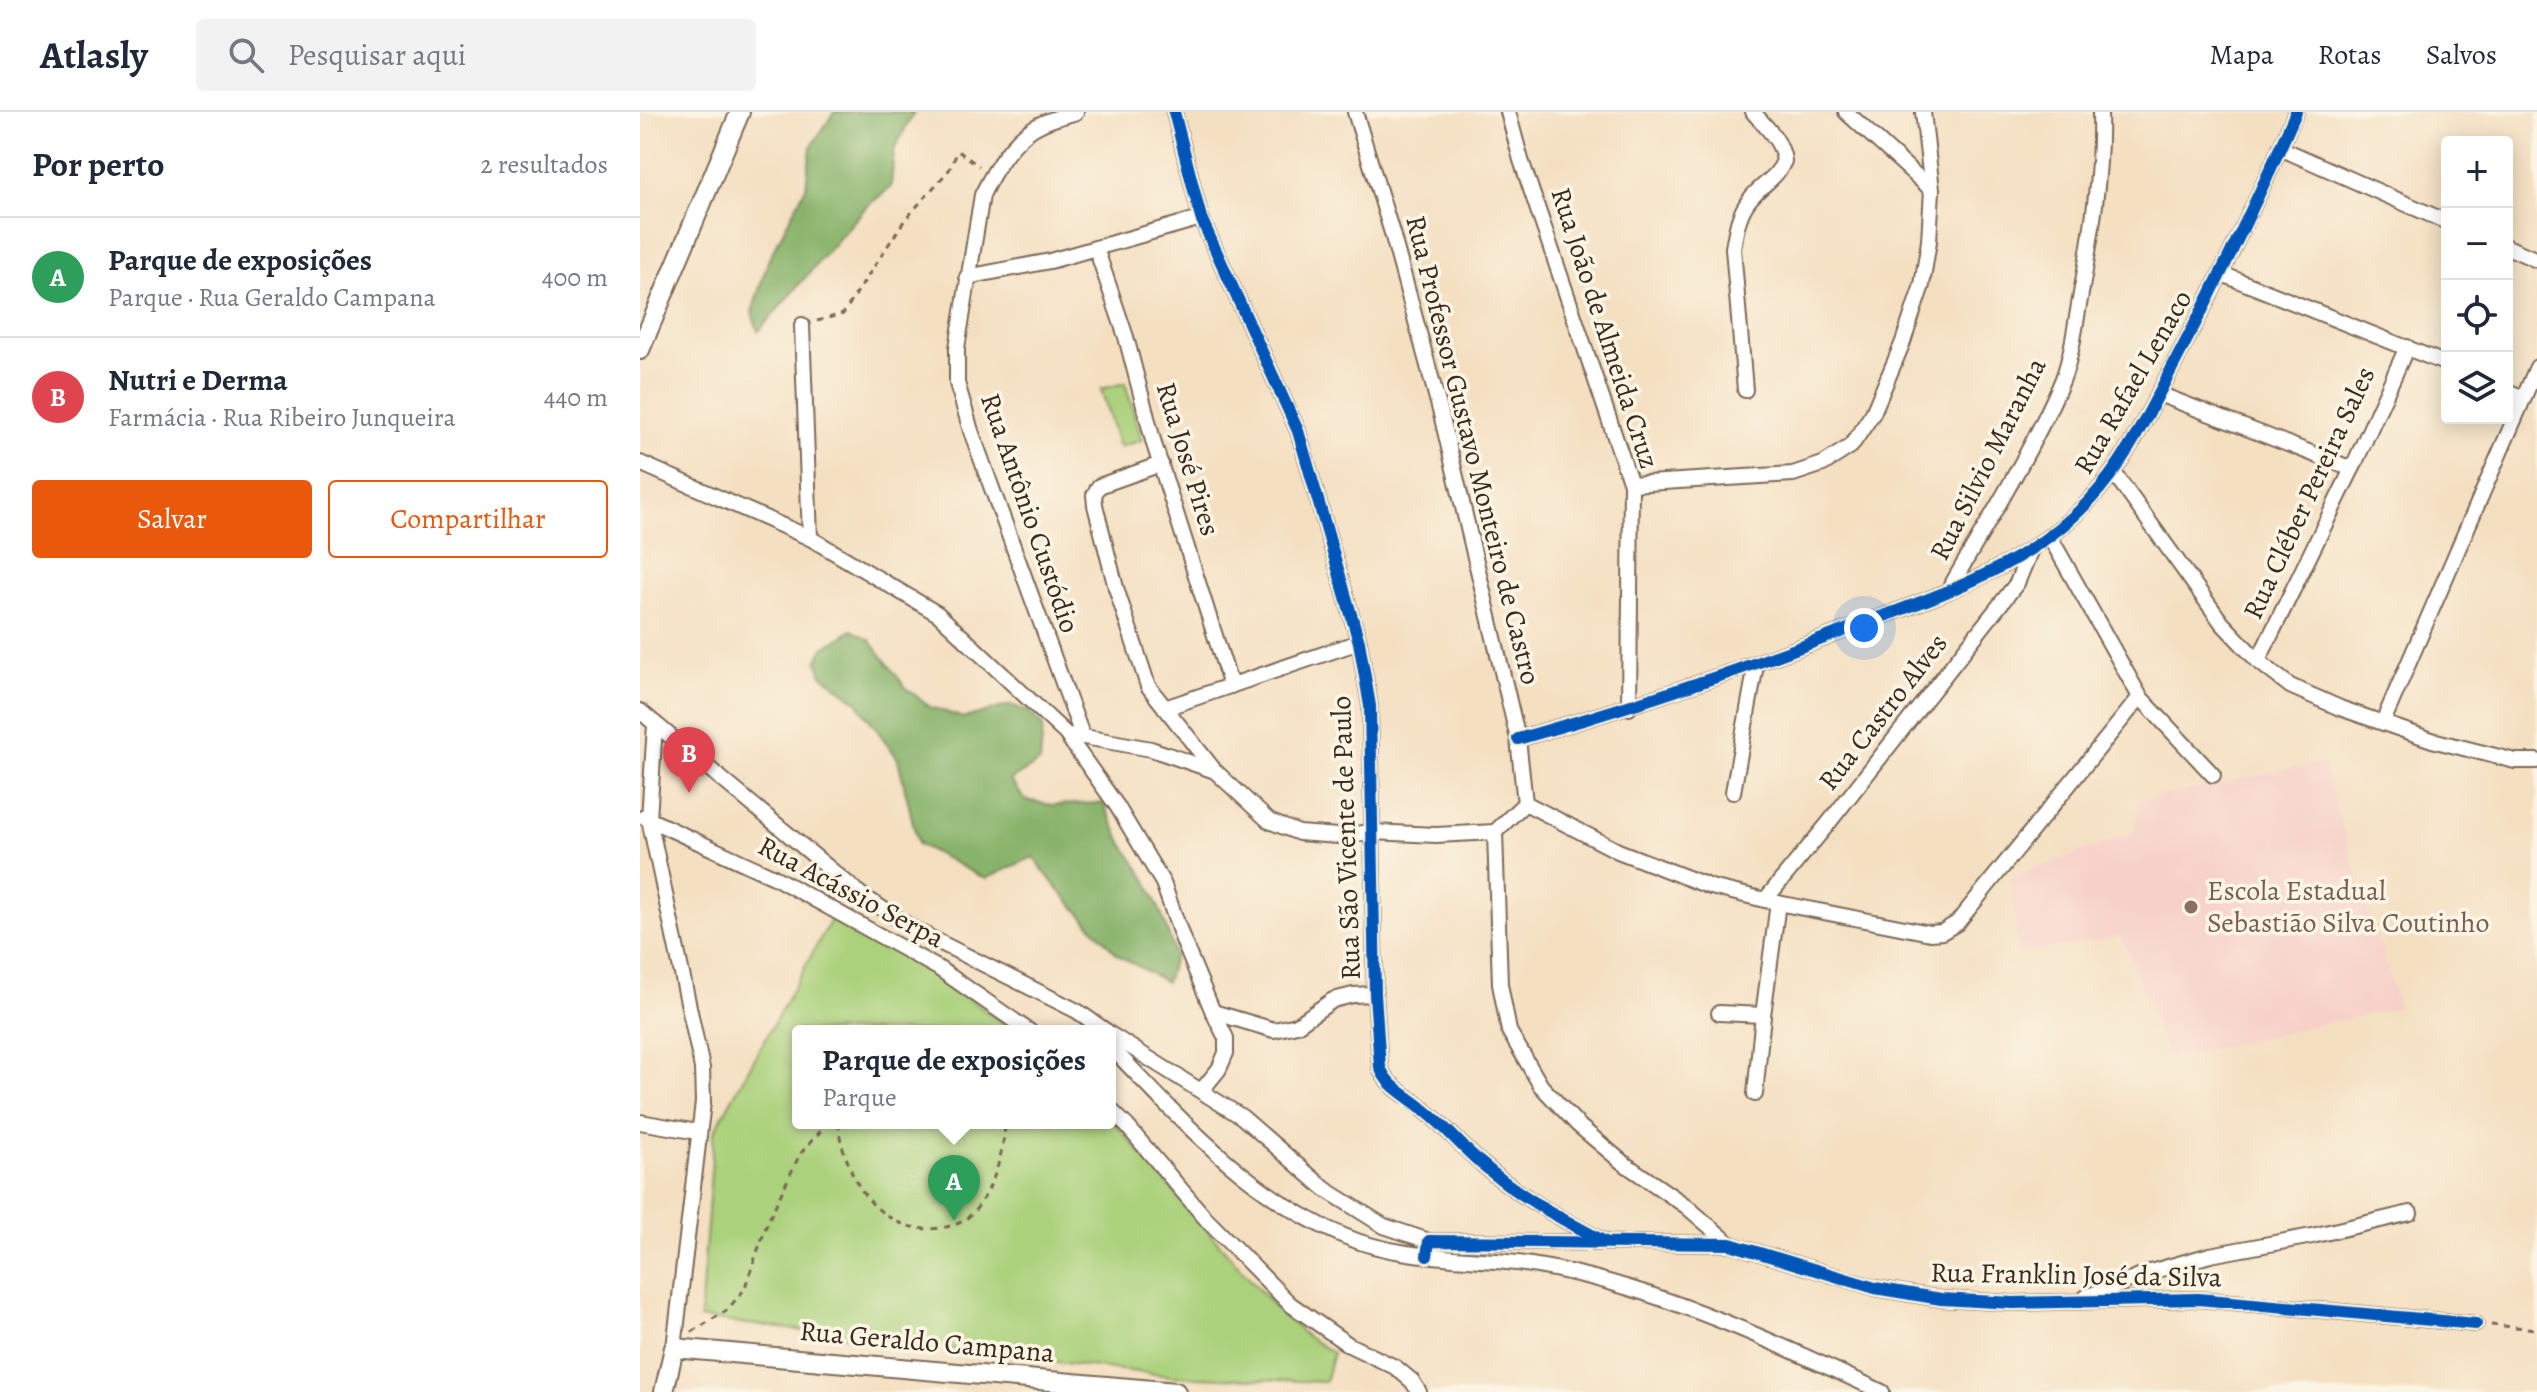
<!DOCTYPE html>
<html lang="pt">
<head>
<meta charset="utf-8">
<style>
  body { margin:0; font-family:Alegreya,serif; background:#f2f2f3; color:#1f2937 }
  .controls { position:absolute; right:24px; top:24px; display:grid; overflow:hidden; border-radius:8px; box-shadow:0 4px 20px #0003 }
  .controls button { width:72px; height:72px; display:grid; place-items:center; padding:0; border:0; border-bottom:2px solid #e0e1e3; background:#fff; color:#1f2937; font:40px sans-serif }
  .you { position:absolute; left:1224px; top:516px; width:28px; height:28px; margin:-20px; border:6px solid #fff; border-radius:50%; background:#1a73e8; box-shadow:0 0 0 12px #1a73e833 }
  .badge { display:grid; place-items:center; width:52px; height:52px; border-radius:50%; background:#ea580c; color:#fff; font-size:26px; font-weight:700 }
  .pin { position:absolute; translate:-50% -66px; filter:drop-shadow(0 2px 4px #0008) }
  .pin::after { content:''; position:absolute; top:42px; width:28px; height:24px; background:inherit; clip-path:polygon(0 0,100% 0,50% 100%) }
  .popup { position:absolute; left:152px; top:913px; width:324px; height:104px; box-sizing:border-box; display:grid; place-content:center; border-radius:8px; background:#fff; filter:drop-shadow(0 2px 6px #0005); font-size:26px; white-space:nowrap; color:#747a83 }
  .popup b { font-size:30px; color:#1f2937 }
  .popup::after { content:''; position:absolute; left:50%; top:100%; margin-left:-16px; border:16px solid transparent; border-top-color:#fff }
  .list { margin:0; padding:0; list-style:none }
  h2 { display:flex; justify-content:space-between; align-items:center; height:104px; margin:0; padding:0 32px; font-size:34px }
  h2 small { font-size:26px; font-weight:400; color:#747a83 }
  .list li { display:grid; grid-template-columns:52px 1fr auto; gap:24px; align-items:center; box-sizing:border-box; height:120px; padding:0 32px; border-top:2px solid #e0e1e3 }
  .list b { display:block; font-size:30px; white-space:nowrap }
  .list p { margin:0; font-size:26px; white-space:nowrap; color:#747a83 }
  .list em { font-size:26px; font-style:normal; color:#747a83 }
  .actions { display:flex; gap:16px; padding:24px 32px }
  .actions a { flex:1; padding:18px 0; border:2px solid #ea580c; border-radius:8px; text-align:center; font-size:28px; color:#ea580c }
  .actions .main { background:#ea580c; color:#fff }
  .icon { flex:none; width:44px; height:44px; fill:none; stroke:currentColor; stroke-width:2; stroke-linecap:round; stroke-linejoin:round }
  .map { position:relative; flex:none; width:1897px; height:1280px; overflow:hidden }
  header { display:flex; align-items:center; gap:48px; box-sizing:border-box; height:112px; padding:0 40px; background:#fff; border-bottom:2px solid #e0e1e3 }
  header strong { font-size:38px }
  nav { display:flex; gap:44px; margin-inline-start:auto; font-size:28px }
  .search { width:560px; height:72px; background:#f2f2f3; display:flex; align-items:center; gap:20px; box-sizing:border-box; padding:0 28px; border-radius:8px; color:#747a83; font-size:30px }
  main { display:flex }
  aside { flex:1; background:#fff }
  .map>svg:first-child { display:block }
</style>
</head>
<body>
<header>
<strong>Atlasly</strong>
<div class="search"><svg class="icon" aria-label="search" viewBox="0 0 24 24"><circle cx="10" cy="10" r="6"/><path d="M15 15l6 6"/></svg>Pesquisar aqui</div>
<nav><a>Mapa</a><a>Rotas</a><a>Salvos</a></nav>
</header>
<main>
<aside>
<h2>Por perto<small>2 resultados</small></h2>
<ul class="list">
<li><span class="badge" style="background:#2e9e5b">A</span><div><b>Parque de exposições</b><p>Parque · Rua Geraldo Campana</p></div><em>400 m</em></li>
<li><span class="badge" style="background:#e0444e">B</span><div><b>Nutri e Derma</b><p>Farmácia · Rua Ribeiro Junqueira</p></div><em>440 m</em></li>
</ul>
<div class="actions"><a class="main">Salvar</a><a>Compartilhar</a></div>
</aside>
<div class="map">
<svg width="1897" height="1280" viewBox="0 0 1897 1280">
  <rect width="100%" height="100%" fill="#fcf5e5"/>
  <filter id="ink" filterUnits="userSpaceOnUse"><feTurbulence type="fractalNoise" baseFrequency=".0125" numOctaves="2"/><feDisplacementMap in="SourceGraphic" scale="16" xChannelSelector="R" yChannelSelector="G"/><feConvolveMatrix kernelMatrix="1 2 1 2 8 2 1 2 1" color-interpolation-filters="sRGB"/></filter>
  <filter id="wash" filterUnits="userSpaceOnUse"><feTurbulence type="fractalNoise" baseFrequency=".006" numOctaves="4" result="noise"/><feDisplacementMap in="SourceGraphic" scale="32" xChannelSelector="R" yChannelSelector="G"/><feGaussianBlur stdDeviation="1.8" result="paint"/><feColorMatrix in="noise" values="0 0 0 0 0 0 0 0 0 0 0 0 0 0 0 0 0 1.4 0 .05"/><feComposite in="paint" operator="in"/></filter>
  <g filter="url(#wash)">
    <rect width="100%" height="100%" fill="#f4dfc1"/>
    <!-- built -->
    <polygon fill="#f7d1c9" points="1682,650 1759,895 1529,946 1481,824 1379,842 1370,766 1494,721 1499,688"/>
    <!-- green -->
    <g fill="#abd17b" stroke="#737e4c" stroke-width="2">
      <polygon points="485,271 502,328 479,335 461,277"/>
      <polygon points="192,806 279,851 374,919 158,919 158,1011 470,1011 470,1006 636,1197 666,1224 693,1241 685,1270 530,1264 60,1206 74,1020"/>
    </g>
    <!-- forest -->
    <g fill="#88b36b" stroke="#626e44" stroke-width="2">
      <polygon points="194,0 274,0 254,38 251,75 226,95 118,220 112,200 129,147 166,75 171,35"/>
      <polygon points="212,518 230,528 266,576 290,595 324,606 371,593 388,599 403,614 400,650 370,668 385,688 412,693 463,691 483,732 507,769 522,803 535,843 526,870 478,843 417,776 393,745 345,767 278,732 258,647 216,589 182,563 177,549 183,537"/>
    </g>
  </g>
  <g filter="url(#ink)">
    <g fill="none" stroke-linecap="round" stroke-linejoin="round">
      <defs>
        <g id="minor">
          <path d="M436 0C424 4 410 7 399 13 373 26 354 58 342 83L317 236V271L331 319 442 623"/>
          <path d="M534 0 561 106 658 319 719 530 730 594 735 882 740 955C747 975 767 983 783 997 804 1013 821 1034 841 1051 878 1084 922 1107 965 1130"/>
          <polyline points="715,0 752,121 801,302 878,627 885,691"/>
          <polyline points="868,0 881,48 991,372 989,596"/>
          <polyline points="1206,0 1292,78"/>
          <polyline points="1640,36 1807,110"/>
          <polyline points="1867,135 1897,148"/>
          <polyline points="456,136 486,225 514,332 591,574"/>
          <polyline points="1582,162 1807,252"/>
          <polyline points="327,165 410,149 561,106"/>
          <polyline points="162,213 170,426"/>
          <path d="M1105 278 1093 136C1096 119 1098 102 1110 87 1121 73 1137 66 1144 49 1142 29 1126 15 1113 0"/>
          <polyline points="1867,279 1884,286"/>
          <polyline points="1519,282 1712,357"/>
          <polyline points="0,351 170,426 298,502 426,622 477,694 523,771 543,828 573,900 586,926 586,941 579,957 562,978"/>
          <polyline points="521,352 459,374 454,383 455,393 476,476 508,574 575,659 629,709 659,721 698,724 732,720 796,723 855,720"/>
          <polyline points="1474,361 1582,511 1618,549 1650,574 1700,596 1792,628 1875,649 1897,649"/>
          <polyline points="991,372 1153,362 1183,352 1211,334 1233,301 1263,230 1282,173 1289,129 1292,78 1283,0"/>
          <polyline points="1410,425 1500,585 1573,663"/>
          <path d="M1308 479C1346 413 1388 346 1419 276 1431 250 1434 221 1439 193 1450 130 1462 65 1460 0"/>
          <polyline points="1618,549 1712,357 1767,235"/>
          <polyline points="525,596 719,530"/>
          <polyline points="0,599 220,782 275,818 437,899 466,919"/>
          <polyline points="1743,610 1897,255"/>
          <polyline points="15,613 9,707 62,956 63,990 34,1236"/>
          <polyline points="433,623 511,637 575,659"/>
          <path d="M878 627C991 595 1102 558 1211 516 1294 485 1387 456 1449 389 1485 351 1508 302 1532 256 1577 172 1618 87 1656 0"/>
          <polyline points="1093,680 1116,553"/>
          <polyline points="885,691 978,739 1071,775 1138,791 1290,821 1302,820 1317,811 1500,585"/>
          <polyline points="885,691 855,720 860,872 869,919 901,974 938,1013 982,1050 1046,1094 1090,1132"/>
          <polyline points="4,705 134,765 298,856 389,919"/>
          <polyline points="1125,788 1187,713 1377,471 1391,437"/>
          <polyline points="573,900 634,918 657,913 693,888 713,883 735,882"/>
          <polyline points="1079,901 1123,903"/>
          <polyline points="470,922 602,1005 685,1077 744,1114 789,1129"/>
          <path d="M470 934C539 1006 610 1085 704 1124 758 1147 819 1145 877 1151 902 1154 930 1160 954 1166 1053 1192 1150 1237 1242 1280"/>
          <polyline points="1115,982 1123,903 1138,791"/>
          <polyline points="470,997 487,1014 567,1108 650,1192 709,1233 755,1255 772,1269 779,1280"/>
          <polyline points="0,1010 58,1020"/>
          <polyline points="787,1144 789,1129 1090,1132 1235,1176 1301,1187 1373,1191 1558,1187 1836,1212"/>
          <polyline points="1446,1185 1507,1161 1570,1143 1672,1124 1770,1101"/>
        </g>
        <g id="tertiary">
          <polyline points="0,238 100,0"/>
          <polyline points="24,1280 34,1236 536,1280"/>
        </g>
      </defs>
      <!-- minor casing -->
      <use href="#minor" stroke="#7c6957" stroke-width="18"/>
      <!-- tertiary casing -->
      <use href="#tertiary" stroke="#7c6957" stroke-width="22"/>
      <!-- path -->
      <g stroke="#7c6957" stroke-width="3" stroke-dasharray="6 6" stroke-linecap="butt">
        <polyline points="177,209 203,202 264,109 309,58 318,39 339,54"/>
        <path d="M199 1011C199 1027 203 1038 209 1053 221 1088 252 1118 291 1117 302 1116 317 1114 326 1107 351 1087 364 1042 365 1011"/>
        <polyline points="1851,1213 1897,1217"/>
        <polyline points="52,1220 87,1198 104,1178 128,1109 160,1042 188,1011"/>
      </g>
      <!-- minor -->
      <use href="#minor" stroke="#fff" stroke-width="14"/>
      <!-- tertiary -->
      <use href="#tertiary" stroke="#fff" stroke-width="18"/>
      <defs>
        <g id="cycleway">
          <path d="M534 0 561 106 658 319 719 530 730 594 735 882 740 955C747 975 767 983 783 997 804 1013 821 1034 841 1051 878 1084 922 1107 965 1130"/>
          <path d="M878 627C991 595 1102 558 1211 516 1294 485 1387 456 1449 389 1485 351 1508 302 1532 256 1577 172 1618 87 1656 0"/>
          <polyline points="787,1144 789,1129 1090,1132 1235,1176 1301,1187 1373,1191 1558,1187 1836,1212"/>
        </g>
      </defs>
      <!-- cycleway casing -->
      <use href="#cycleway" stroke="#fcf5e5" stroke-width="17"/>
      <!-- cycleway -->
      <use href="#cycleway" stroke="#0057b8" stroke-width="12"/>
    </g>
  </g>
  <!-- markers -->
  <circle fill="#8d6e63" stroke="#fcf5e5" stroke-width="3" cx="1551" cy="795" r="8"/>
  <g text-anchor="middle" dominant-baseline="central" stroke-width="7" stroke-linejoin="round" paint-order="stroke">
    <!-- street labels -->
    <g font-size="28" fill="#3b2a1e" stroke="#fcf5e5">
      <text transform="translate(965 216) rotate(72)">Rua João de Almeida Cruz</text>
      <text transform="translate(1493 270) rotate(-60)">Rua Rafael Lenaco</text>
      <text transform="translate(833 338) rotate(76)">Rua Professor Gustavo Monteiro de Castro</text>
      <text transform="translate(548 347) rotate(73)">Rua José Pires</text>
      <text transform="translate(1348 347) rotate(-63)">Rua Silvio Maranha</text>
      <text transform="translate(1669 381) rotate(-65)">Rua Cléber Pereira Sales</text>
      <text transform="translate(390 401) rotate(71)">Rua Antônio Custódio</text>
      <text transform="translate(1243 600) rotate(-52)">Rua Castro Alves</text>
      <text transform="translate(706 726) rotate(-92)">Rua São Vicente de Paulo</text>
      <text transform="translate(211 780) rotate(28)">Rua Acássio Serpa</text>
      <text transform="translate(1436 1163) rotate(1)">Rua Franklin José da Silva</text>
      <text transform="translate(287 1230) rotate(5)">Rua Geraldo Campana</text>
    </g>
    <!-- education labels -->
    <g font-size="28" fill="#785e54" stroke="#fcf5e5" text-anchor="start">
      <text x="1567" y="779">Escola Estadual<tspan x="1567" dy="32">Sebastião Silva Coutinho</tspan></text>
    </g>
  </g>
</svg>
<div class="controls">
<button>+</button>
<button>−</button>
<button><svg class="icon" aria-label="locate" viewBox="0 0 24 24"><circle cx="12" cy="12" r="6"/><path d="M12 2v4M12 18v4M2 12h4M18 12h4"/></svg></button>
<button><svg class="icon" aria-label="layers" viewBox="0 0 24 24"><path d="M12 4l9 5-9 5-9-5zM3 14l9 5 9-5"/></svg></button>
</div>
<div class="you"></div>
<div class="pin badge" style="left:314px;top:1109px;background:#2e9e5b">A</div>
<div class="popup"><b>Parque de exposições</b>Parque</div>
<div class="pin badge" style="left:49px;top:681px;background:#e0444e">B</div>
</div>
</main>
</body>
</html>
